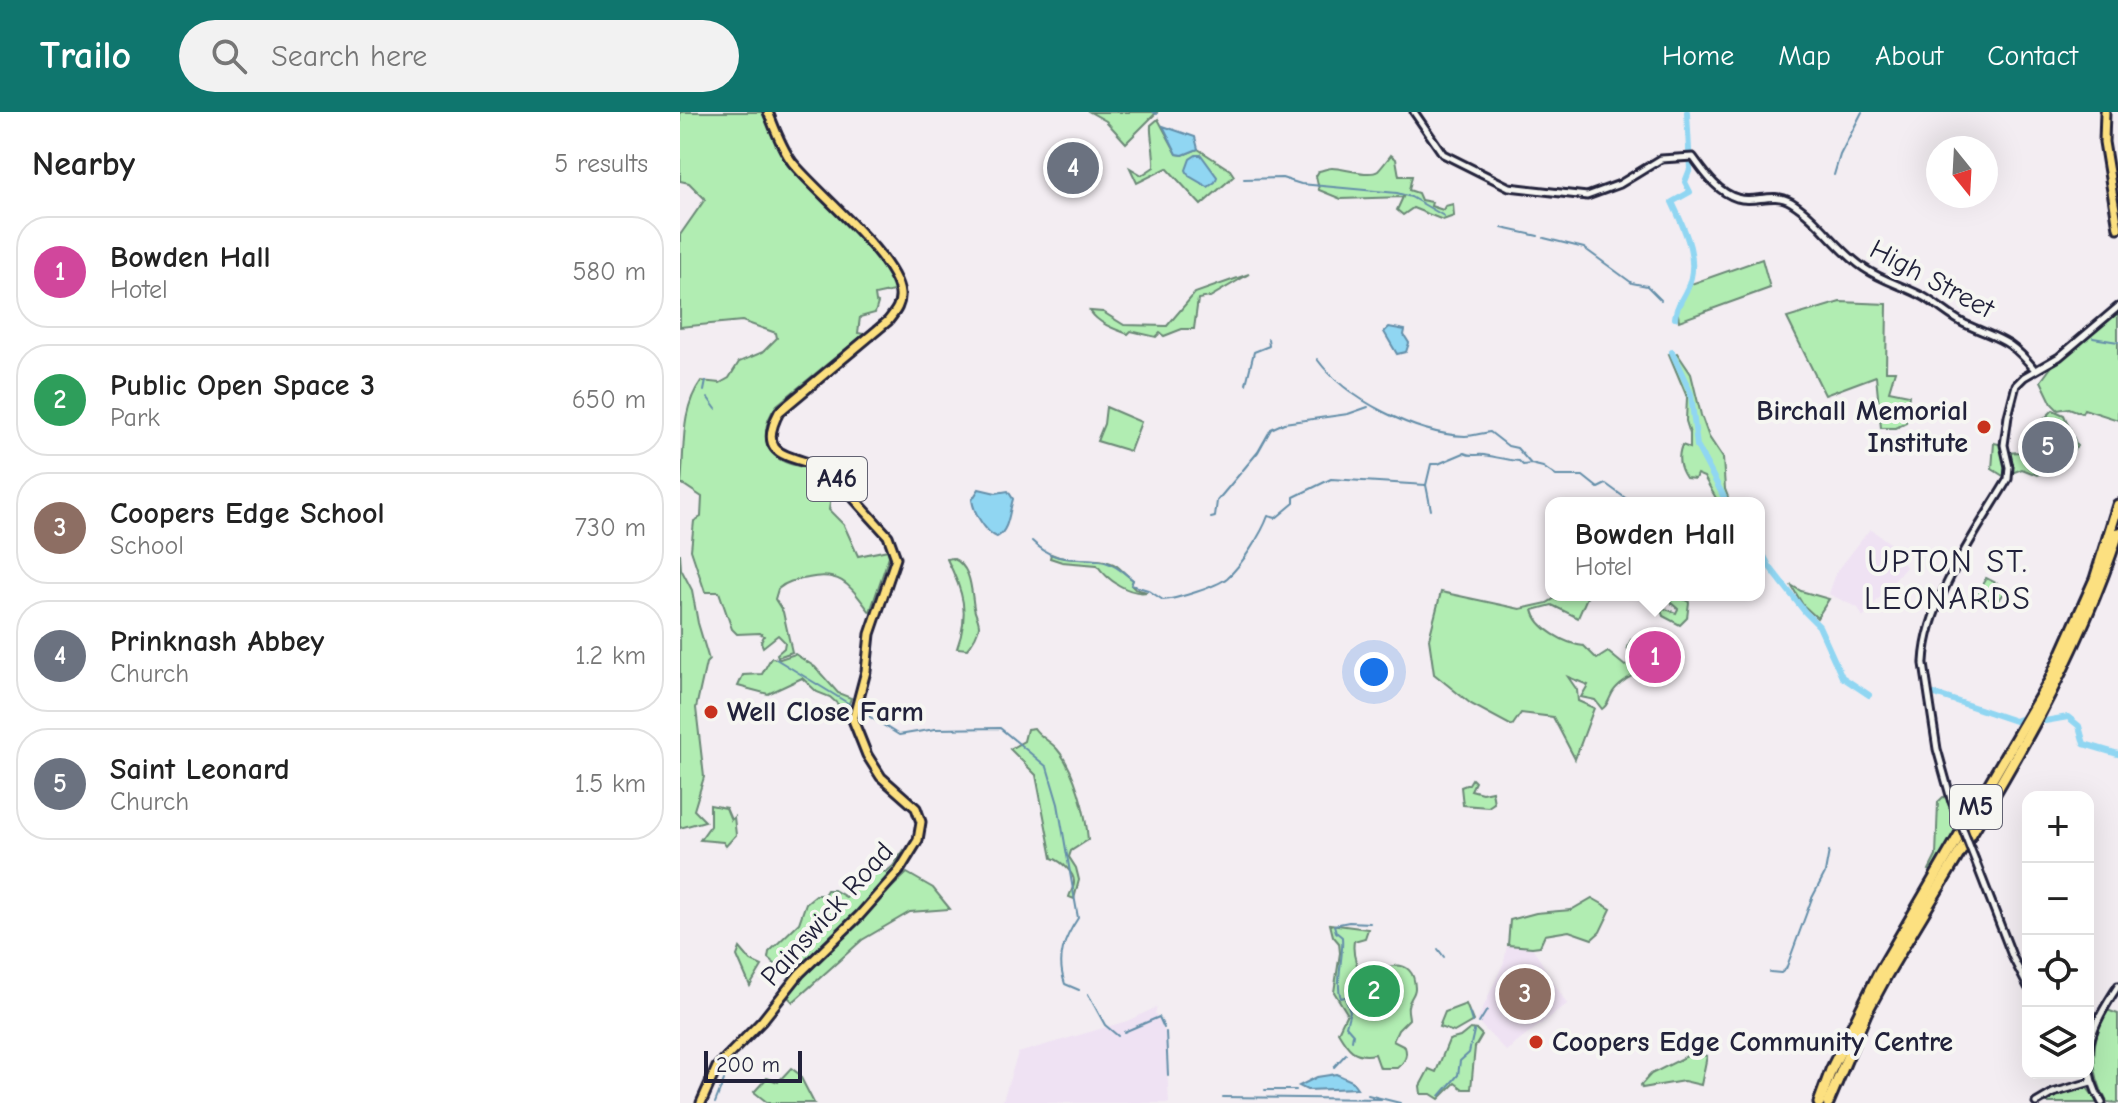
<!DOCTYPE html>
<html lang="en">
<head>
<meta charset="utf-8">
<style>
  body { margin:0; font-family:"Comic Neue",sans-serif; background:#f2f2f2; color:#222 }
  .controls { position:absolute; right:24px; bottom:24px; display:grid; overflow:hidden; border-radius:16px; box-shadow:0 8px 32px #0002 }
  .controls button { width:72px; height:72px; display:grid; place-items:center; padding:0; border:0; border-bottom:2px solid #e0e0e0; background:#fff; color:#222; font:40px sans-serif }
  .compass { position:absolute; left:1246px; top:24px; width:72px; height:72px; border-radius:50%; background:#fff; box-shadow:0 8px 32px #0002; rotate:162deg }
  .scale { position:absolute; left:24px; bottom:20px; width:98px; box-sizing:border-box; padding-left:8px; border:4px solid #22223b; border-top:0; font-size:22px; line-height:28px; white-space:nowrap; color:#22223b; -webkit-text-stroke:6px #f6f6f2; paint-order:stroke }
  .you { position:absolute; left:694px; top:560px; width:28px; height:28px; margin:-20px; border:6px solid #fff; border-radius:50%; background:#1a73e8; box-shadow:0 0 0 12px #1a73e833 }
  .badge { display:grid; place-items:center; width:52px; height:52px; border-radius:50%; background:#0f766e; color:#fff; font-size:26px; font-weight:700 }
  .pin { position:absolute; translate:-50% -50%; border:4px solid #fff; box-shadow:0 2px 8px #0006 }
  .popup { position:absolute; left:865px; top:385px; width:220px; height:104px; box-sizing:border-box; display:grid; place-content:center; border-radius:16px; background:#fff; filter:drop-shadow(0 2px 6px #0005); font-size:26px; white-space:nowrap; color:#767676 }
  .popup b { font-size:30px; color:#222 }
  .popup::after { content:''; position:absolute; left:50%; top:100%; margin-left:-16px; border:16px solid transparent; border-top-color:#fff }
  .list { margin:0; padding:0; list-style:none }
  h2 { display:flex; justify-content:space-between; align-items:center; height:104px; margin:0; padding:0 32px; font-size:34px }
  h2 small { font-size:26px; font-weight:400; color:#767676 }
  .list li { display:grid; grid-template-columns:52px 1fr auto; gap:24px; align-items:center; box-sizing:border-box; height:112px; margin:0 16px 16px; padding:0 16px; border:2px solid #e0e0e0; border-radius:32px }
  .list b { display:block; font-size:30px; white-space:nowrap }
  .list p { margin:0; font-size:26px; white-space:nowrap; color:#767676 }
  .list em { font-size:26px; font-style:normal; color:#767676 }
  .icon { flex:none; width:44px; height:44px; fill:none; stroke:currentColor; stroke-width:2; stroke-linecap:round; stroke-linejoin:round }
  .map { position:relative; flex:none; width:1438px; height:991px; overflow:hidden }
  header { display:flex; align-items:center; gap:48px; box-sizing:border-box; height:112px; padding:0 40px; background:#0f766e; color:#fff }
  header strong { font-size:38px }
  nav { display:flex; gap:44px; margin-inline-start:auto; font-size:28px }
  .search { width:560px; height:72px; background:#f2f2f2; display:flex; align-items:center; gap:20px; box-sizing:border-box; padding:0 28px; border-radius:44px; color:#767676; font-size:30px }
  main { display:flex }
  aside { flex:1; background:#fff }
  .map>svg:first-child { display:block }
</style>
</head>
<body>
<header>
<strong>Trailo</strong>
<div class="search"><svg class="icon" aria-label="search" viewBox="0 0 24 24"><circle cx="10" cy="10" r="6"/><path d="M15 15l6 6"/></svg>Search here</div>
<nav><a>Home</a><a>Map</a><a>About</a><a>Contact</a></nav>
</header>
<main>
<aside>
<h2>Nearby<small>5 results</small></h2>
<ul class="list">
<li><span class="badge" style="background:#d1479c">1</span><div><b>Bowden Hall</b><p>Hotel</p></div><em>580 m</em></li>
<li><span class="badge" style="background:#2e9e5b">2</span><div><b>Public Open Space 3</b><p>Park</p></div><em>650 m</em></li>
<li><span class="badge" style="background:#8d6e63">3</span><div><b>Coopers Edge School</b><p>School</p></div><em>730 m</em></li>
<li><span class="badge" style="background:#6b7280">4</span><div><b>Prinknash Abbey</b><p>Church</p></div><em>1.2 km</em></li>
<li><span class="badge" style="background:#6b7280">5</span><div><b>Saint Leonard</b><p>Church</p></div><em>1.5 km</em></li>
</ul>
</aside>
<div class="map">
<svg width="1438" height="991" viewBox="0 0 1438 991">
  <rect width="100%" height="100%" fill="#f3edf2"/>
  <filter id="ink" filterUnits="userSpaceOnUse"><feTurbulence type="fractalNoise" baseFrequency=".0125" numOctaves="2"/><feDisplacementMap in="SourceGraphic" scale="16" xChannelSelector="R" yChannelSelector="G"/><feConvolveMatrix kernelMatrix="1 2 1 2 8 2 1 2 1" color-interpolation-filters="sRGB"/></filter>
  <g filter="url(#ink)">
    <!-- built -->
    <g fill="#efe2f3">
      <polygon points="1190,417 1210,431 1226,455 1183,505 1178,496 1149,482 1156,461"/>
      <polygon points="827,833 852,835 887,892 826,939 797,909 824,850"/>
      <polygon points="477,895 475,901 485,920 489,991 322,991 338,941 447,909"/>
    </g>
    <!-- green -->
    <g fill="#b1edb2" stroke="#6a8876" stroke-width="2">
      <path d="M0 0H85L97 30 207 157 218 178 195 183 196 190 198 191 195 201 180 205 178 221 184 222 97 293C84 309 79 336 101 348 121 359 136 350 153 370L149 398 164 413 178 444 208 438 209 444 190 500C171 476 163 458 128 466 116 468 107 469 98 477L95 487 103 500 112 540 98 545 97 542 104 536 105 530 98 523 83 535 81 530 84 524 80 521 57 522 52 517 39 480H25L11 438 14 409 21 405 22 385 1 371C5 336 0 298 21 269L40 271 49 266 59 250 83 240 97 226 96 221 62 209 0 215V123L25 87 9 71 0 69Z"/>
      <polygon points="410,0 477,0 446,31 426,9"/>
      <path d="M478 7 497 42 503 43 518 37 550 58 554 64 521 93 487 56 457 71 450 56 462 63 474 55C475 40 470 26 471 13Z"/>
      <path d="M711 43 716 47 719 64H732L729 78 738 81 741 88 752 90 751 94 763 98 765 94 773 92 774 104 763 108 733 96 723 103 717 98 723 85 661 87 639 78 636 64 639 59C644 58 648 56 652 56 663 56 689 65 698 59 702 55 707 48 711 43Z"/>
      <polygon points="1082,147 1090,176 999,209 997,196 1011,172"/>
      <path d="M569 162 530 185 518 187 514 217H502L484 224 480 221 476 225 451 219 448 222C434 217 419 212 410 199L423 200 444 213 487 214 515 181Z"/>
      <polygon points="1160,190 1207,192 1206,259 1215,259 1209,279 1229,283 1226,311 1216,316 1201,316 1196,264 1145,283 1107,206"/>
      <polygon points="1438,199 1438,308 1404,297 1402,301 1389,296 1378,298 1372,292 1361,269 1378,246"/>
      <path d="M997 241 1011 262 1021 303 1029 325 1043 346 1045 377 1048 385 1045 390 1037 388 1024 365 1017 362 1015 367 1006 366C999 356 997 345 1002 333L1010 336V322L1006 309 1007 285 989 242Z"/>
      <polygon points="426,295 461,310 450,339 417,329 424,312"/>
      <polygon points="1373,298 1384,303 1397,334 1376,355 1357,363 1342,357 1329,362 1328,367 1312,357 1314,331 1324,333 1326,341 1340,340 1353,318"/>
      <polygon points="0,441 1,457 12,478 18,511 29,548 26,551 16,596 24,665 14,698 25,709 0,716"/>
      <path d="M371 442C391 452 418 442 437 454 442 458 447 464 453 468L451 473 455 477 467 480C449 483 427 468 417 453L382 450 370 446Z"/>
      <path d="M272 446C292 454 291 478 294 496 295 502 299 508 299 514 298 522 292 531 287 537L277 536C290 501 283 479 267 447Z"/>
      <polygon points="1306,466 1320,473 1325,480 1319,488 1311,485 1307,491 1294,486"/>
      <polygon points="1111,473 1121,479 1149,487 1137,506 1123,493"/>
      <path d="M761 480 840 497 867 491 880 483H908L898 506 872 493 853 498C857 517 886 532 904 534L917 547 928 540 945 554 955 551 947 535 951 528 962 537 966 550 988 548 989 553C972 554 949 562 936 576 929 583 930 592 922 597L915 588 901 585 908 573 888 565 897 578 898 589 914 596 895 647 873 605 841 601 832 614 791 592 754 562 749 527Z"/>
      <polygon points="982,483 996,483 1009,490 1007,506 1000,513 983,504 981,498 986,497 996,501 998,497"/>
      <polygon points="115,542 135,555 158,581 171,586 168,594 161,595 150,585 137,580 122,566 88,582 58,574 63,563 82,562 91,546 100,547"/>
      <path d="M354 616C360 625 370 629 377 637 395 658 406 701 408 728L391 739 389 745 396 756 399 768 394 787 389 785C390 780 394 776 394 771 395 761 381 749 372 746L356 663 330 637 344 629 347 617Z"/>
      <polygon points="792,667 795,670 791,678 802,681 812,679 814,691 808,695 783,693 781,675 789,672"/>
      <polygon points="1263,685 1268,686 1279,717 1254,760 1249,758 1256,744 1258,690"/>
      <polygon points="30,693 46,696 51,708 54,705 56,723 46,734 43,730 20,728 30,714"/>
      <polygon points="224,738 228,741 186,791 110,865 88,846 89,840 119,811 126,791 136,783 144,783 147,778 154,778 166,785 171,776 186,767 185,755 206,760 213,754"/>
      <polygon points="227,761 253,776 270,797 230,800 182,828 113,890 106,883 142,842"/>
      <polygon points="912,786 931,797 920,820 912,827 889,819 865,823 860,834 852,835 828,833 830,808 856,801 891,798"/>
      <path d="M650 812 688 817 685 826 674 829C672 842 676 854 684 865 701 855 734 841 735 876 735 883 729 887 728 894 727 898 729 903 729 907L718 918 713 929 725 935C728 944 725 950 717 956H700L695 942C674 946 668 937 658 920L667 901 654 880 660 841 659 831 653 824Z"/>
      <polygon points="60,836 71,849 82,854 70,874 57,844"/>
      <polygon points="786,892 793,909 774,920 759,915 765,900"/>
      <path d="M1427 898 1438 902V991L1427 990C1410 960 1410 928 1427 898Z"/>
      <polygon points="790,917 797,918 802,923 795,935 791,977 783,977 775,971 759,987 751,982 741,982 740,974 749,957 756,960 769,928 780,925"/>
      <polygon points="1013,941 1027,944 1021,973 1004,969 962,976 961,973 971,962"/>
      <polygon points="111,956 119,962 134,991 88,991 74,980 87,966 98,970"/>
      <polygon points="1407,976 1419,991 1363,991 1385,980"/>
    </g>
    <!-- water -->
    <g fill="#90d6f2" stroke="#648ea9" stroke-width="2">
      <polygon points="483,14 515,25 518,37 503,43 497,42"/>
      <polygon points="516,43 521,43 537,65 535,70 528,75 509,64 506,58 510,47"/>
      <polygon points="709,215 725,218 724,223 729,231 726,240 717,242 704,220"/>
      <path d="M299 377 316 381 328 379 333 387C329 400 329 418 317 425 305 420 294 401 292 388Z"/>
      <polygon points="656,962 672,969 677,976 627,978 619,974 637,965"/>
    </g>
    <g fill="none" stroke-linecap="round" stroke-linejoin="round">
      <!-- stream -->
      <g stroke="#648ea9" stroke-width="2">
        <polyline points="473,0 477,2"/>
        <polyline points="1154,63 1160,43 1182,0"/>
        <polyline points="564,67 602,66 621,72 717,81 731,85 764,104"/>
        <polyline points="822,116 858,124"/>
        <polyline points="864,126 904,136 952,171 967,174 981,188"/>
        <polyline points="1413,226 1438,230"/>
        <path d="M637 247C666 287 735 322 785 324 793 324 802 321 810 320L828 334 837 336 851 352"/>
        <polyline points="566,272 574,240 589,234 588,227"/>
        <polyline points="24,279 26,269"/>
        <polyline points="28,286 36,297"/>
        <polyline points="746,373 751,398"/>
        <polyline points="531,406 535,405 537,389 578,340 591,317 604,311 668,302 688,295"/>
        <path d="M352 429C379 455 394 442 425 450 436 453 444 461 453 468L451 473 468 478 483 488C497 487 536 475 547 466 561 454 582 421 588 404L596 406 614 391V385L651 367 746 373 751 352H758L784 341C792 345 796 342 804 343 816 345 827 348 839 349L843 353 851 352 863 355 876 364H903L918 376 926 372 948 388 958 391"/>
        <polyline points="96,547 171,593"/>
        <polyline points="1350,590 1353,585"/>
        <path d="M179 598 219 623 255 617 320 616 367 655 378 692 398 806C384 827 376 846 385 872L399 878"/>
        <polyline points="758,837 764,845"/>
        <polyline points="1090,860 1101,861 1106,857 1132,786 1145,761 1149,739"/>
        <polyline points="408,882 425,913 438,924"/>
        <path d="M665 885 661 886C655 871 664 844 662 825L656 820 654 813 669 810 690 811"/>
        <polyline points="666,888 670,899 666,914 673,922 672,928"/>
        <polyline points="789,900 792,910"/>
        <polyline points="799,911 807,898"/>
        <polyline points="444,920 479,905 484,916"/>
        <polyline points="486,920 488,963"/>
        <polyline points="654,955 666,942"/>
        <polyline points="585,978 616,978"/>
        <polyline points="688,983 720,991"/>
        <polyline points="760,984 778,963 780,949 789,941 794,919"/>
        <polyline points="543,985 701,987"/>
        <polyline points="35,991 44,968"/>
      </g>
      <!-- river -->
      <g stroke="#90d6f2" stroke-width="6">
        <path d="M995 206C996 194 1002 188 1007 177 1021 148 1004 116 992 90L1010 80 1005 70 1010 57 1007 0"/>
        <polyline points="992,240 1011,282 1017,334 1047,391"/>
        <polyline points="1079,435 1089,454 1125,500 1139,514 1162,565 1189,583"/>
        <polyline points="1255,582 1335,609 1340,607"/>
        <polyline points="1365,609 1388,605 1399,614 1404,632 1438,642"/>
      </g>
      <defs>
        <g id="minor">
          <path d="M734 0 763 42 829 75 907 84 940 72 981 47 1013 45C1025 61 1037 80 1057 86 1074 92 1093 79 1111 90 1139 107 1157 138 1184 156 1203 169 1224 174 1244 185 1258 193 1271 205 1285 212 1320 228 1329 226 1355 258"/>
          <path d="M1244 550C1247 488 1297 419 1328 367L1329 355 1324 333 1328 304 1336 273 1344 265 1379 245 1438 195"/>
          <polyline points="1244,552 1257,637 1271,687"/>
          <polyline points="1295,748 1333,846 1348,875"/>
          <polyline points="1356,991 1373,981 1411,970"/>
          <path d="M1422 991C1395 946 1412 914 1438 874"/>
        </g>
        <g id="major">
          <polyline points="1425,0 1424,30 1438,116"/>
          <path d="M21 991 37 955 82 909 120 861 179 804 219 759 238 728 241 710 236 696 201 665 187 643 173 608 186 559 190 522 216 446 208 424 152 362C125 341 71 353 99 300L208 209C214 201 221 194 220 182 217 145 136 80 112 50 101 35 95 17 88 0"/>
        </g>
        <g id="highway">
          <polyline points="1139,991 1151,958 1199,861 1370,568 1415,467 1438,393"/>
          <path d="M1148 991 1186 901 1206 864C1291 718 1385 583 1438 421"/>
        </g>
      </defs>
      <!-- minor casing -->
      <use href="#minor" stroke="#22223b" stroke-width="11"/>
      <!-- major casing -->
      <use href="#major" stroke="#22223b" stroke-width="13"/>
      <!-- highway casing -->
      <use href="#highway" stroke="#22223b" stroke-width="15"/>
      <!-- minor -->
      <use href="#minor" stroke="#f6f6f2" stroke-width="5"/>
      <!-- major -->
      <use href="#major" stroke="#fce080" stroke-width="7"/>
      <!-- highway -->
      <use href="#highway" stroke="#fce080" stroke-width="9"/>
      <defs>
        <polyline id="minor-bridge" points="1271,687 1295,748"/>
      </defs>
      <!-- minor-bridge casing -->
      <use href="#minor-bridge" stroke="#22223b" stroke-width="11" stroke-linecap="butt"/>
      <!-- minor-bridge -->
      <use href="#minor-bridge" stroke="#f6f6f2" stroke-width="5"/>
    </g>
  </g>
  <!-- markers -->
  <g fill="#c8321e" stroke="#f6f6f2" stroke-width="3">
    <circle cx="1304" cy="315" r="8"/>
    <circle cx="31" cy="600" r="8"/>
    <circle cx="856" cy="930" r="8"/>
  </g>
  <g text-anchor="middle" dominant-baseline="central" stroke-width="8" stroke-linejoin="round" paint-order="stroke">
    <!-- shield labels -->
    <g fill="#f6f6f2" stroke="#626272" stroke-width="2">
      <rect x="127" y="345" width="60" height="44" rx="6"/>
      <rect x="1270" y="673" width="52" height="44" rx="6"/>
    </g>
    <g font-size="26" font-weight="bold" fill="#22223b">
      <text x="157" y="367">A46</text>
      <text x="1296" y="695">M5</text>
    </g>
    <!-- street labels -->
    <g font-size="28" fill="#22223b" stroke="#f6f6f2">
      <text transform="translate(1252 167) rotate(28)">High Street</text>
      <text transform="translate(147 802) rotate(-48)">Painswick Road</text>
    </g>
    <!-- poi labels -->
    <g font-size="28" font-weight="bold" fill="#22223b" stroke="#f6f6f2" text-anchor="start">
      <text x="1288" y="299" text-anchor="end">Birchall Memorial<tspan x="1288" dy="32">Institute</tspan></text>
      <text x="47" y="600">Well Close Farm</text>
      <text x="872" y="930">Coopers Edge Community Centre</text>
    </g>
    <!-- quarter labels -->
    <g font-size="32" letter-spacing="2" fill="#22223b" stroke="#f6f6f2">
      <text x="1268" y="449">UPTON ST.<tspan x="1268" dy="37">LEONARDS</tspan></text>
    </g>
  </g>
</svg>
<div class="controls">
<button>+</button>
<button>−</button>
<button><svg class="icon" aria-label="locate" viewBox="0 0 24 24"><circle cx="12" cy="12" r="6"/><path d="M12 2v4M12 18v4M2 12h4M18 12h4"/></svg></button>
<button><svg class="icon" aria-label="layers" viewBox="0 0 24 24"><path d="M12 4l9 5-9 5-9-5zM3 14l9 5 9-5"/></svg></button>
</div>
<svg class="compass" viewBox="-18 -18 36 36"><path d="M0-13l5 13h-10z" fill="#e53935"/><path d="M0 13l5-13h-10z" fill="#767676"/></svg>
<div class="scale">200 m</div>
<div class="you"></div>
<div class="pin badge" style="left:975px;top:545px;background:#d1479c">1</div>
<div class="popup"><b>Bowden Hall</b>Hotel</div>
<div class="pin badge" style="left:694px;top:879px;background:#2e9e5b">2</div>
<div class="pin badge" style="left:845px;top:882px;background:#8d6e63">3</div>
<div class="pin badge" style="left:393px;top:56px;background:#6b7280">4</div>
<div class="pin badge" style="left:1368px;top:335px;background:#6b7280">5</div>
</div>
</main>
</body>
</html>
